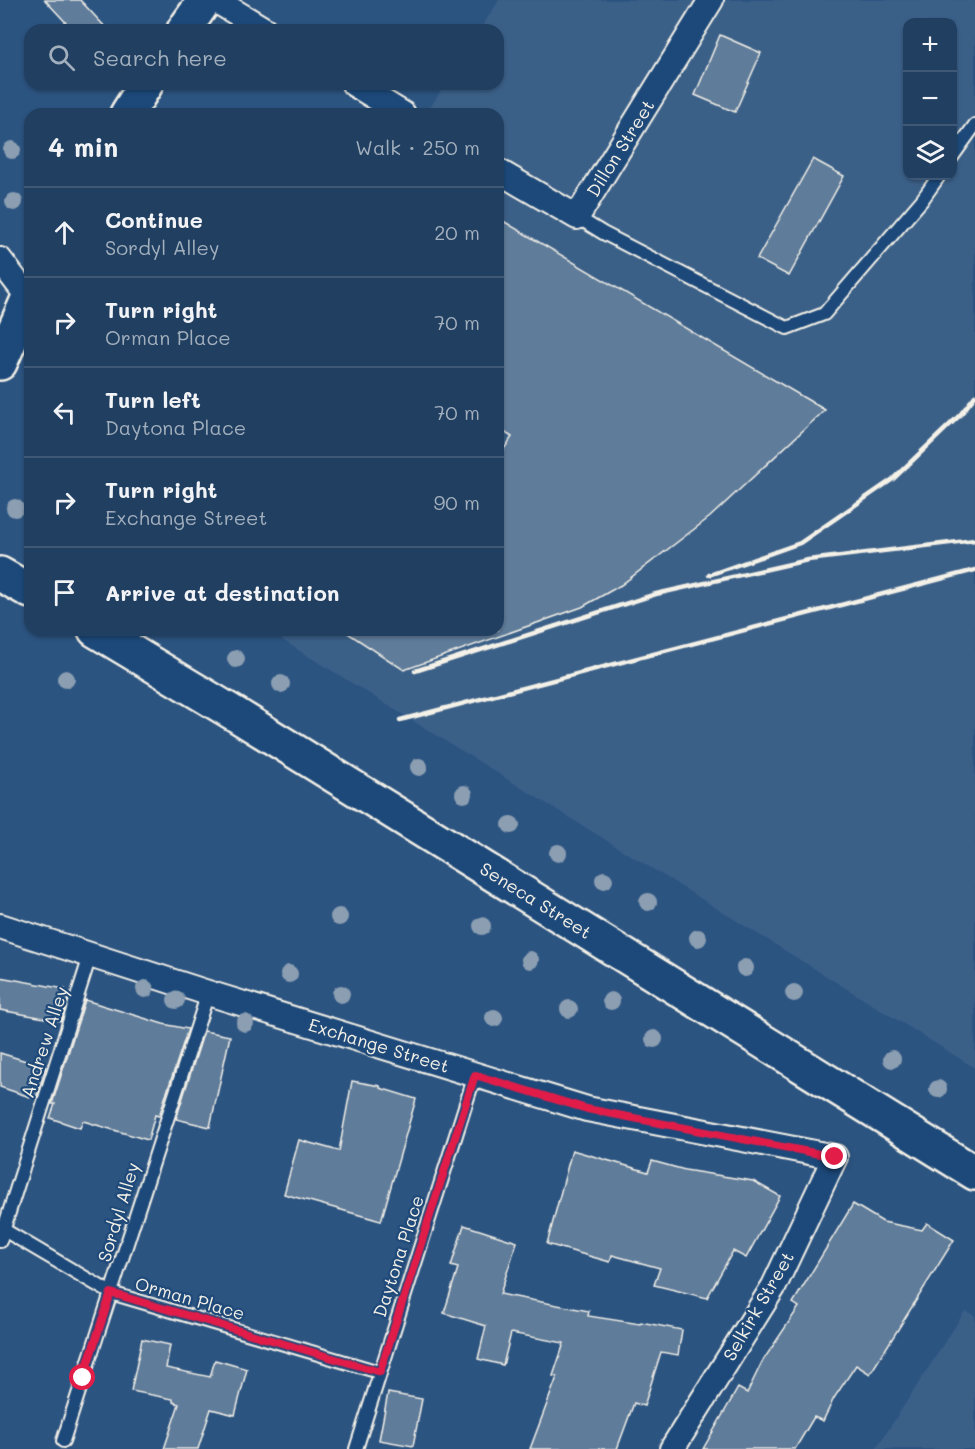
<!DOCTYPE html>
<html lang="en">
<head>
<meta charset="utf-8">
<style>
  body { margin:0; font-family:Mali,sans-serif; background:#2d4a6a; color:#f1f3f6 }
  .controls { position:absolute; right:18px; top:18px; display:grid; overflow:hidden; border-radius:12px; box-shadow:0 2px 4px #0004 }
  .controls button { width:54px; height:54px; display:grid; place-items:center; padding:0; border:0; border-bottom:2px solid #3e5876; background:#213f61; color:#f1f3f6; font:30px sans-serif }
  .stop { position:absolute; width:18px; height:18px; margin:-14px; border:4px solid #e11d48; border-radius:50%; background:#fff }
  .stop.end { background:#e11d48; border-color:#fff; box-shadow:0 2px 6px #0008 }
  .list { margin:0; padding:0; list-style:none }
  h2 { display:flex; justify-content:space-between; align-items:center; height:78px; margin:0; padding:0 24px; font-size:26px }
  h2 small { font-size:20px; font-weight:400; color:#a2afbd }
  .list li { display:grid; grid-template-columns:39px 1fr auto; gap:18px; align-items:center; box-sizing:border-box; height:90px; padding:0 24px; border-top:2px solid #3e5876 }
  .list b { display:block; font-size:22px; white-space:nowrap }
  .list p { margin:0; font-size:20px; white-space:nowrap; color:#a2afbd }
  .list em { font-size:20px; font-style:normal; color:#a2afbd }
  .icon { flex:none; width:33px; height:33px; fill:none; stroke:currentColor; stroke-width:2; stroke-linecap:round; stroke-linejoin:round }
  .map { position:relative; flex:none; width:975px; height:1449px; overflow:hidden }
  .search { position:absolute; background:#213f61; box-shadow:0 2px 4px #0004; left:24px; top:24px; width:480px; height:66px; display:flex; align-items:center; gap:15px; box-sizing:border-box; padding:0 21px; border-radius:18px; color:#a2afbd; font-size:22px }
  .panel { position:absolute; background:#213f61; box-shadow:0 2px 4px #0004; left:24px; top:108px; width:480px; height:528px; border-radius:18px }
  .map>svg:first-child { display:block }
</style>
</head>
<body>
<div class="map">
<svg width="975" height="1449" viewBox="0 0 975 1449">
  <rect width="100%" height="100%" fill="#2c5481"/>
  <filter id="ink" filterUnits="userSpaceOnUse"><feTurbulence type="fractalNoise" baseFrequency=".0167" numOctaves="2"/><feDisplacementMap in="SourceGraphic" scale="12" xChannelSelector="R" yChannelSelector="G"/><feConvolveMatrix kernelMatrix="1 2 1 2 8 2 1 2 1" color-interpolation-filters="sRGB"/></filter>
  <g filter="url(#ink)">
    <!-- built -->
    <g fill="#3b6088" fill-rule="evenodd">
      <path d="M499 0H975V1068L266 630H498V114H426L445 84H498V30H480ZM908 22H952V176H908Z"/>
      <polygon points="965,1311 975,1316 975,1449 876,1449"/>
    </g>
    <!-- building -->
    <g fill="#5e7b9a" stroke="#f4f1e8" stroke-width="1.5">
      <polygon points="45,0 80,0 108,30 73,30"/>
      <polygon points="720,35 761,53 735,112 695,95"/>
      <polygon points="813,159 844,176 789,276 757,259"/>
      <polygon points="498,218 825,410 710,517 621,585 582,607 404,670 343,630 498,630 498,458 512,437 498,428"/>
      <polygon points="0,977 65,989 64,994 69,995 61,1021 0,1010"/>
      <polygon points="85,1000 163,1024 188,1029 159,1116 155,1115 148,1140 83,1121 80,1128 50,1118 55,1104 52,1104"/>
      <polygon points="204,1031 230,1036 210,1127 176,1119"/>
      <polygon points="0,1053 46,1067 36,1099 0,1087"/>
      <polygon points="352,1081 380,1086 380,1088 416,1099 381,1221 284,1194 299,1140 339,1151"/>
      <polygon points="572,1150 648,1172 652,1161 685,1170 753,1181 780,1196 746,1258 733,1251 707,1298 654,1285 660,1268 612,1255 610,1262 547,1244"/>
      <polygon points="853,1204 883,1222 922,1230 927,1223 954,1240 870,1374 856,1365 834,1398 823,1421 814,1417 795,1449 703,1449 738,1388 747,1393 762,1362 799,1307 793,1303"/>
      <polygon points="464,1225 517,1242 500,1294 589,1311 588,1316 640,1324 641,1322 682,1330 678,1355 661,1352 644,1406 634,1403 617,1449 530,1449 557,1377 553,1376 564,1343 511,1333 503,1365 478,1359 486,1326 444,1313 458,1268 451,1266"/>
      <polygon points="142,1339 170,1345 166,1368 210,1377 215,1360 247,1369 235,1415 211,1409 198,1449 164,1449 179,1404 173,1402 173,1399 131,1391"/>
      <polygon points="388,1393 422,1399 413,1446 379,1440"/>
    </g>
    <g fill="none" stroke-linecap="round" stroke-linejoin="round">
      <defs>
        <g id="lane">
          <polyline points="952,157 975,125"/>
          <polyline points="577,217 603,233 787,328 824,314 922,200 939,176"/>
          <polyline points="4,1230 111,1293 379,1372"/>
          <polyline points="0,1241 90,956"/>
          <path d="M63 1441C112 1292 159 1142 208 993"/>
          <polyline points="356,1449 475,1075"/>
        </g>
        <g id="street">
          <polyline points="215,0 265,30"/>
          <polyline points="354,84 403,114"/>
          <polyline points="498,171 577,217 711,0"/>
          <polyline points="0,260 29,298"/>
          <polyline points="0,926 208,993 587,1109 835,1157 774,1286 672,1449"/>
        </g>
        <g id="secondary">
          <polyline points="184,30 205,0"/>
          <polyline points="127,114 146,84"/>
          <polyline points="0,363 30,295"/>
          <polyline points="0,574 30,591"/>
          <polyline points="95,630 235,714 975,1173"/>
        </g>
      </defs>
      <!-- lane casing -->
      <use href="#lane" stroke="#f4f1e8" stroke-width="16"/>
      <!-- street casing -->
      <use href="#street" stroke="#f4f1e8" stroke-width="28"/>
      <!-- secondary casing -->
      <use href="#secondary" stroke="#f4f1e8" stroke-width="38"/>
      <!-- lane -->
      <use href="#lane" stroke="#1f4a7a" stroke-width="12"/>
      <!-- street -->
      <use href="#street" stroke="#1f4a7a" stroke-width="24"/>
      <!-- secondary -->
      <use href="#secondary" stroke="#1f4a7a" stroke-width="33"/>
      <!-- rail -->
      <g stroke="#f4f1e8" stroke-width="4.5">
        <polyline points="709,575 800,543 893,479 960,415 975,396"/>
        <polyline points="415,671 656,594 808,560 975,540"/>
        <polyline points="400,720 975,570"/>
      </g>
    </g>
    <!-- trees -->
    <g fill="#8c9fb2">
      <circle cx="12" cy="150" r="9"/>
      <circle cx="14" cy="202" r="9"/>
      <circle cx="15" cy="508" r="9"/>
      <circle cx="236" cy="659" r="9"/>
      <circle cx="66" cy="679" r="9"/>
      <circle cx="281" cy="684" r="9"/>
      <circle cx="419" cy="767" r="9"/>
      <circle cx="464" cy="794" r="9"/>
      <circle cx="511" cy="825" r="9"/>
      <circle cx="558" cy="853" r="9"/>
      <circle cx="604" cy="880" r="9"/>
      <circle cx="648" cy="902" r="9"/>
      <circle cx="339" cy="917" r="9"/>
      <circle cx="482" cy="926" r="9"/>
      <circle cx="698" cy="938" r="9"/>
      <circle cx="530" cy="960" r="9"/>
      <circle cx="745" cy="968" r="9"/>
      <circle cx="289" cy="974" r="9"/>
      <circle cx="145" cy="989" r="9"/>
      <circle cx="794" cy="993" r="9"/>
      <circle cx="341" cy="994" r="9"/>
      <circle cx="176" cy="1000" r="9"/>
      <circle cx="611" cy="1001" r="9"/>
      <circle cx="569" cy="1009" r="9"/>
      <circle cx="494" cy="1018" r="9"/>
      <circle cx="245" cy="1023" r="9"/>
      <circle cx="654" cy="1039" r="9"/>
      <circle cx="892" cy="1059" r="9"/>
      <circle cx="938" cy="1089" r="9"/>
    </g>
  </g>
  <g fill="none" stroke-linecap="round" stroke-linejoin="round" filter="url(#ink)">
    <!-- route -->
    <polyline stroke="#e11d48" stroke-width="8" points="83,1378 111,1293 380,1372 475,1075 587,1109 835,1157"/>
  </g>
  <g text-anchor="middle" dominant-baseline="central" stroke-width="4.5" stroke-linejoin="round" paint-order="stroke">
    <!-- street labels -->
    <g font-size="18" fill="#f4f1e8" stroke="#1f4a7a">
      <text transform="translate(620 148) rotate(-58)">Dillon Street</text>
      <text transform="translate(536 900) rotate(32)">Seneca Street</text>
      <text transform="translate(44 1042) rotate(-72)">Andrew Alley</text>
      <text transform="translate(379 1045) rotate(17)">Exchange Street</text>
      <text transform="translate(118 1212) rotate(-73)">Sordyl Alley</text>
      <text transform="translate(398 1256) rotate(-72)">Daytona Place</text>
      <text transform="translate(190 1298) rotate(16)">Orman Place</text>
      <text transform="translate(758 1306) rotate(-60)">Selkirk Street</text>
    </g>
  </g>
</svg>
<div class="controls">
<button>+</button>
<button>−</button>
<button><svg class="icon" aria-label="layers" viewBox="0 0 24 24"><path d="M12 4l9 5-9 5-9-5zM3 14l9 5 9-5"/></svg></button>
</div>
<div class="stop" style="left:83px;top:1378px"></div>
<div class="stop end" style="left:835px;top:1157px"></div>
<div class="search"><svg class="icon" aria-label="search" viewBox="0 0 24 24"><circle cx="10" cy="10" r="6"/><path d="M15 15l6 6"/></svg>Search here</div>
<section class="panel">
<h2>4 min<small>Walk · 250 m</small></h2>
<ul class="list">
<li><svg class="icon" aria-label="ahead" viewBox="0 0 24 24"><path d="M12 20V5M6 11l6-6 6 6"/></svg><div><b>Continue</b><p>Sordyl Alley</p></div><em>20 m</em></li>
<li><svg class="icon" aria-label="right" viewBox="0 0 24 24"><path d="M7 20v-9h11M14 6l5 5-5 5"/></svg><div><b>Turn right</b><p>Orman Place</p></div><em>70 m</em></li>
<li><svg class="icon" aria-label="left" viewBox="0 0 24 24"><path d="M17 20v-9H6M10 6l-5 5 5 5"/></svg><div><b>Turn left</b><p>Daytona Place</p></div><em>70 m</em></li>
<li><svg class="icon" aria-label="right" viewBox="0 0 24 24"><path d="M7 20v-9h11M14 6l5 5-5 5"/></svg><div><b>Turn right</b><p>Exchange Street</p></div><em>90 m</em></li>
<li><svg class="icon" aria-label="arrive" viewBox="0 0 24 24"><path d="M6 21V4h12l-3 4 3 4H6"/></svg><div><b>Arrive at destination</b></div></li>
</ul>
</section>
</div>
</body>
</html>
